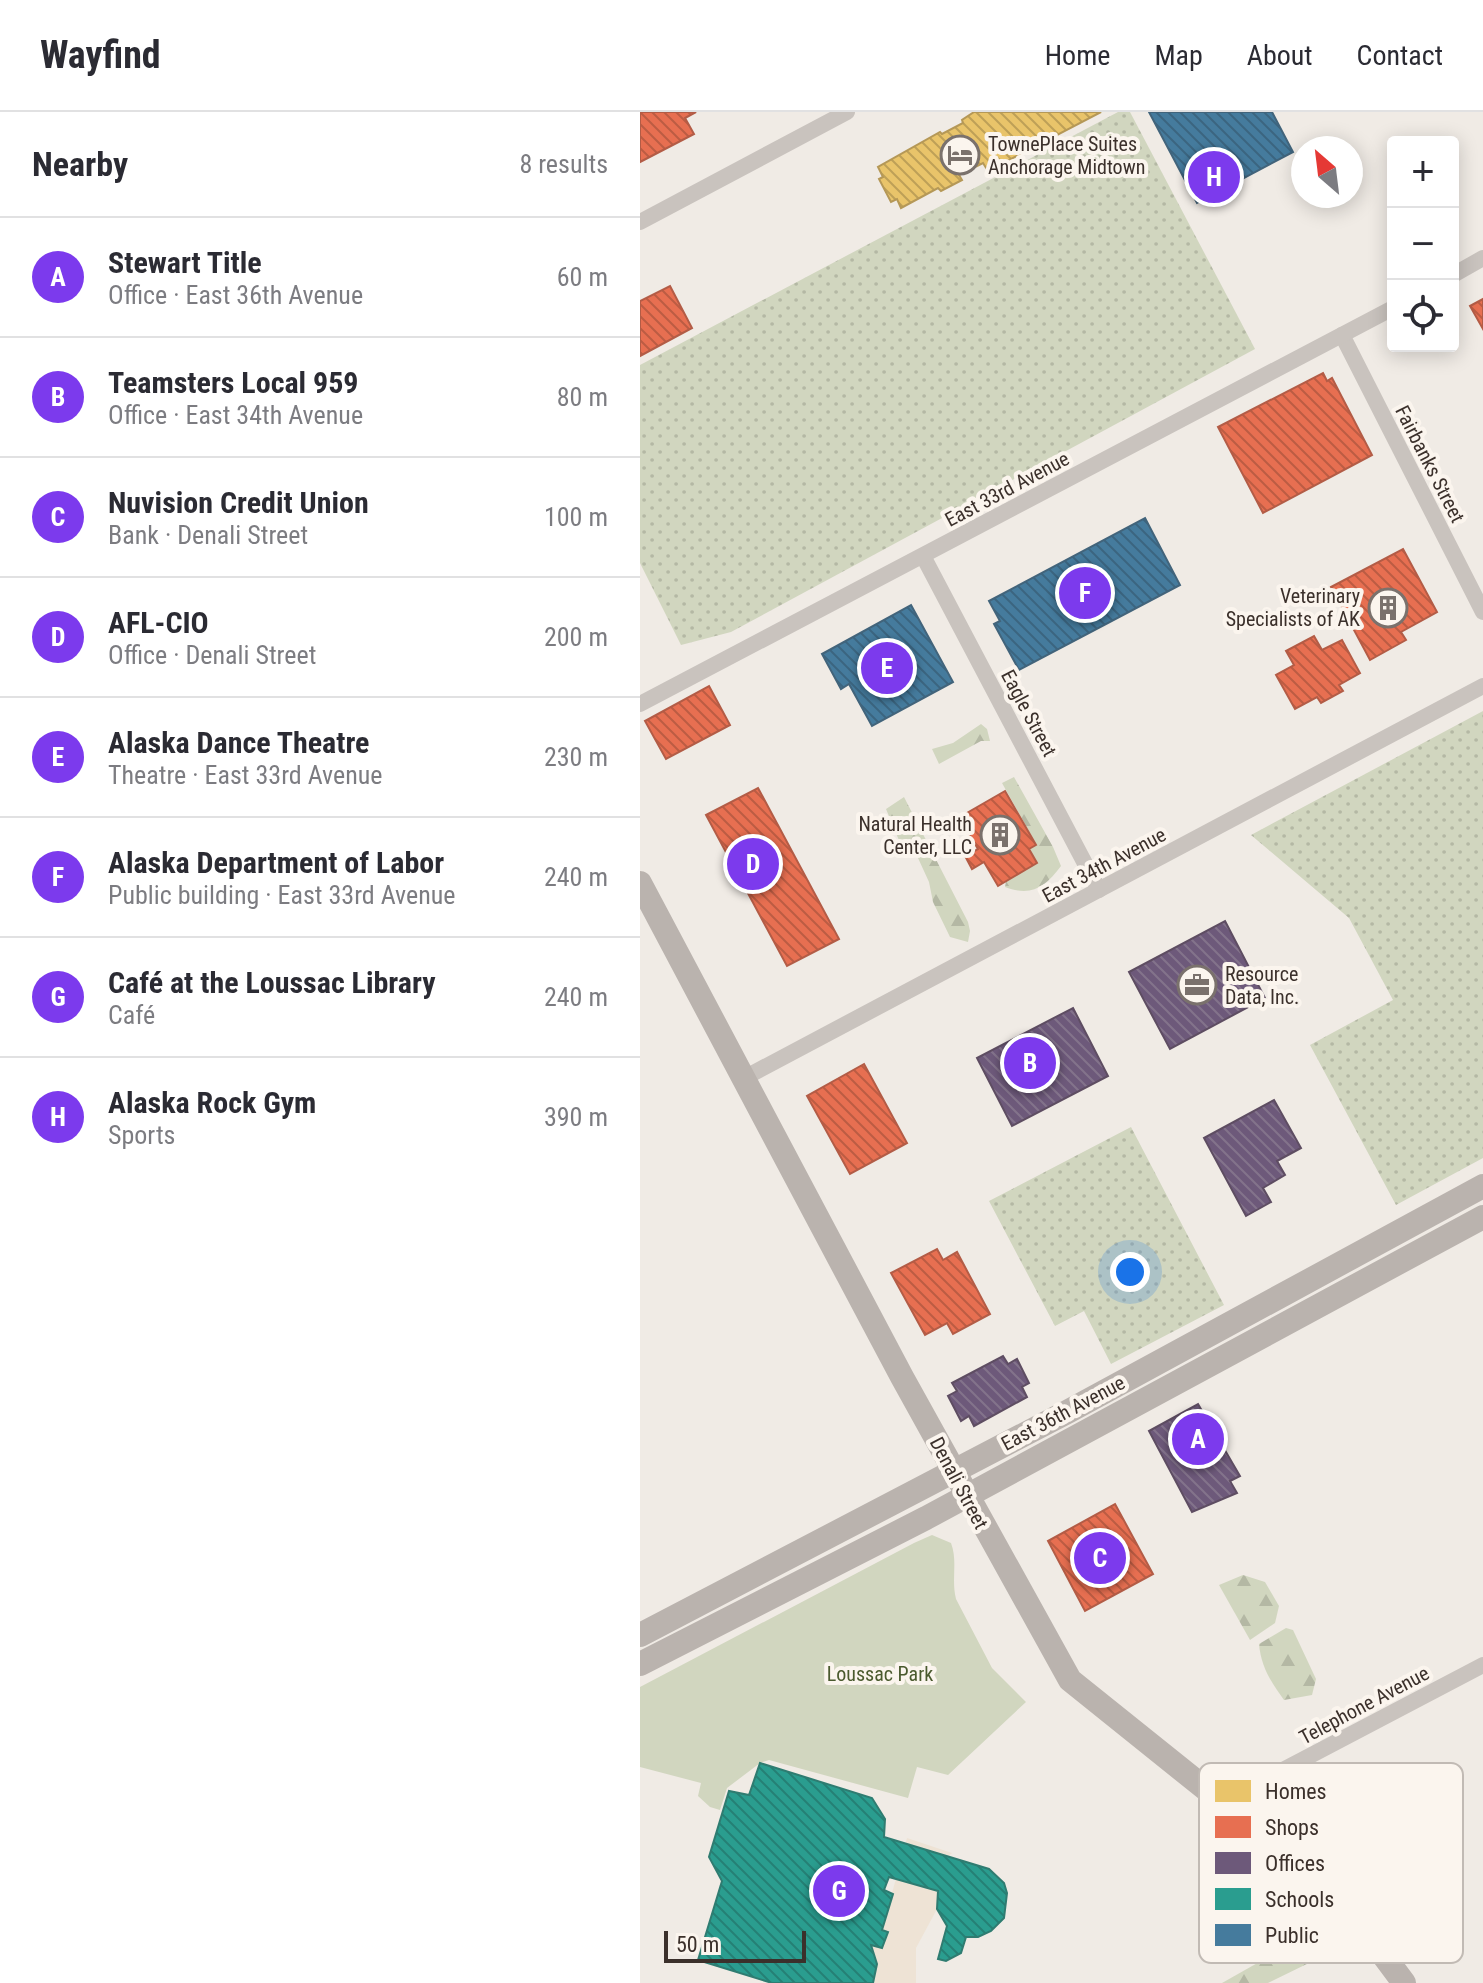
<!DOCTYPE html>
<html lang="en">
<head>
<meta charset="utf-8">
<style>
  body { margin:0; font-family:"Roboto Condensed",sans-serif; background:#f2f2f3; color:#2b2b33 }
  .controls { position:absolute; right:24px; top:24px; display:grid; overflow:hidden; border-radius:8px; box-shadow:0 4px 20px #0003 }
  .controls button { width:72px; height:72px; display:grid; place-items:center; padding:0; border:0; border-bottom:2px solid #e1e1e2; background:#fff; color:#2b2b33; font:40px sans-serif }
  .compass { position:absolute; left:651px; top:24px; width:72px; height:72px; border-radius:50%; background:#fff; box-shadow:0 4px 20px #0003; rotate:332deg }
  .scale { position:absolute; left:24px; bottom:20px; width:142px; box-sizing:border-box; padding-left:8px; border:4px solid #3b302b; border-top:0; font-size:22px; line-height:28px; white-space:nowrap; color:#3b302b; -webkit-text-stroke:6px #fbf5ee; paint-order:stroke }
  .you { position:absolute; left:490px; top:1160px; width:28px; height:28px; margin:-20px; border:6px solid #fff; border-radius:50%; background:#1a73e8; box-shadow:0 0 0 12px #1a73e833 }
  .badge { display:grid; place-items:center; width:52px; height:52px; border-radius:50%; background:#7c3aed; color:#fff; font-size:26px; font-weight:700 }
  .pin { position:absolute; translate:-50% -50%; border:4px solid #fff; box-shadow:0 2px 8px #0006 }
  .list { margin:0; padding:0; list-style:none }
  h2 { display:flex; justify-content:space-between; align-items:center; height:104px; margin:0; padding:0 32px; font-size:34px }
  h2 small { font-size:26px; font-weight:400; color:#7c7c81 }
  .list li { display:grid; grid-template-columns:52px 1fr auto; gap:24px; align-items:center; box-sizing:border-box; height:120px; padding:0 32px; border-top:2px solid #e1e1e2 }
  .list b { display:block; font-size:30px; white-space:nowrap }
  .list p { margin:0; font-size:26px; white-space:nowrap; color:#7c7c81 }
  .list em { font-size:26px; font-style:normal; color:#7c7c81 }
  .icon { flex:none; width:44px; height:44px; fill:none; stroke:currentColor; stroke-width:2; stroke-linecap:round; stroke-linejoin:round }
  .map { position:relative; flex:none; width:843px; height:1871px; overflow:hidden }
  header { display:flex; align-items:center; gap:48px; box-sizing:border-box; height:112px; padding:0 40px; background:#fff; border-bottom:2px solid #e1e1e2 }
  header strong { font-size:38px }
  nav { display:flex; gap:44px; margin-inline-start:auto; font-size:28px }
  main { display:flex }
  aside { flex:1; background:#fff }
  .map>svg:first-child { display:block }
</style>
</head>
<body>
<header>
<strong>Wayfind</strong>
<nav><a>Home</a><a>Map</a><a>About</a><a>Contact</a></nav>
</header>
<main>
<aside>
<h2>Nearby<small>8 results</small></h2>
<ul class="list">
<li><span class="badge">A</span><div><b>Stewart Title</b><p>Office · East 36th Avenue</p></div><em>60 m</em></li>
<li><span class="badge">B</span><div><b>Teamsters Local 959</b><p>Office · East 34th Avenue</p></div><em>80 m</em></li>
<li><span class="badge">C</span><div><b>Nuvision Credit Union</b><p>Bank · Denali Street</p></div><em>100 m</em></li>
<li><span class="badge">D</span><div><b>AFL-CIO</b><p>Office · Denali Street</p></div><em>200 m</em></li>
<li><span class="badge">E</span><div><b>Alaska Dance Theatre</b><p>Theatre · East 33rd Avenue</p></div><em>230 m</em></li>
<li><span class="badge">F</span><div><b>Alaska Department of Labor</b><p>Public building · East 33rd Avenue</p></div><em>240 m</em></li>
<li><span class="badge">G</span><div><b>Café at the Loussac Library</b><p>Café</p></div><em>240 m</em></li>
<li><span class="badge">H</span><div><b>Alaska Rock Gym</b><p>Sports</p></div><em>390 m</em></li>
</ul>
</aside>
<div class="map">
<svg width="843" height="1871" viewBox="0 0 843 1871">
  <defs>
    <pattern id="grass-dots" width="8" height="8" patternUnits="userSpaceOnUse" patternTransform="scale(2)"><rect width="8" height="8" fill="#d1d6bf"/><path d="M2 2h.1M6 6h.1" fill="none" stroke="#b4b8a4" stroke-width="1.8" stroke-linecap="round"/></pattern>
    <pattern id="forest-firs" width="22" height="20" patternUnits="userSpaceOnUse" patternTransform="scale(2)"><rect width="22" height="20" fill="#d1d6bf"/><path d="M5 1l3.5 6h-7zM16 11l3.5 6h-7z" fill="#b4b8a4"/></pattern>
    <pattern id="homes-back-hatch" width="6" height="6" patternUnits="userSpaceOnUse" patternTransform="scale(2)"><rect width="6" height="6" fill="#e9c46a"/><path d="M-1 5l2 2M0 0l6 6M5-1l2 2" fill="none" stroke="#bea057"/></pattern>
    <pattern id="shops-back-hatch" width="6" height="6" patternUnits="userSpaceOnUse" patternTransform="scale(2)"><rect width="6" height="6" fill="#e76f51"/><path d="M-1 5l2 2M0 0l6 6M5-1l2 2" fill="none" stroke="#bc5c43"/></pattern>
    <pattern id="offices-back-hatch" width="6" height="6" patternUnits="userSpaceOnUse" patternTransform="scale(2)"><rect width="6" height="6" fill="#6d597a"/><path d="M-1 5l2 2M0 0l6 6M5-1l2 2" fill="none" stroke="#83738b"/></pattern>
    <pattern id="schools-back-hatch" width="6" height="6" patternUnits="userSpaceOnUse" patternTransform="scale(2)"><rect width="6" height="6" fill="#2a9d8f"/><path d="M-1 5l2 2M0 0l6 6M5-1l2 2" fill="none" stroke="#258075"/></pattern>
    <pattern id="public-back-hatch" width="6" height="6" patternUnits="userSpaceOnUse" patternTransform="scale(2)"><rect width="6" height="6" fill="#457b9d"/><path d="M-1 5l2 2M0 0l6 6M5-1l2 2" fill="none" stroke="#3b6580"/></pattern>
  </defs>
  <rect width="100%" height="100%" fill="#f0ebe5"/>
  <!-- grass -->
  <g fill="url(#grass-dots)">
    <polygon points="478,0 490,0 615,237 91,520 41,533 0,451 0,253"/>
    <polygon points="843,599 843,1046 756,1093 670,933 753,888 709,806 611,723"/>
    <polygon points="491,1015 584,1193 471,1252 444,1199 415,1214 349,1089"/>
  </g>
  <!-- forest -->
  <g fill="url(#forest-firs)">
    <polygon points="341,612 347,617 350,629 341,629 299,652 292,637 313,631"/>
    <path d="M374 665 413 735 421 754C405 775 392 785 365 775L366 769 397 750 389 737 396 732 362 671Z"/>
    <polygon points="264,685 328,810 330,819 328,830 310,825 293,790 289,770 278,746 263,738 246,697"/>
    <polygon points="603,1463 625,1470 639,1494 635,1511 610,1528 579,1473"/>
    <path d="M646 1516 653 1518 676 1567 672 1583 644 1588C631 1570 621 1555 619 1532Z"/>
    <polygon points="644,1836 675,1848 628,1871 582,1871"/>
  </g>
  <!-- green -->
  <path fill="#d1d6bf" d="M292 1423 311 1431C318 1450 311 1467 316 1487L352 1556 386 1590 308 1663 277 1655 268 1686 129 1648 120 1651 87 1676 80 1698 70 1695 58 1684 61 1671 0 1655V1575L274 1431Z"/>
  <!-- plaza -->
  <polygon fill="#eee3d5" points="267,1726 312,1741 297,1754 286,1769 298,1779 297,1797 276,1836 276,1871 233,1871 237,1852 231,1833 242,1835 247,1820 242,1818"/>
  <!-- homes -->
  <polygon fill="url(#homes-back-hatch)" stroke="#b59857" stroke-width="2" points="334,0 461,0 348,59 343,51 319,63 322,68 301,79 298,76 261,96 257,87 251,90 239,67 243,65 238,55 300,20 302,22 323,11 322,8"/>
  <!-- shops -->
  <g fill="url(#shops-back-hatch)" stroke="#b35c46" stroke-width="2">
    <polygon points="0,0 56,0 45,6 54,22 0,50"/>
    <polygon points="30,174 52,216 0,244 0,189"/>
    <polygon points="843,187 843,217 830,194"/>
    <polygon points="683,261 687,269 692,266 732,343 623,401 578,315"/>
    <polygon points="763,437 797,500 761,520 766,528 730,548 691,475"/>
    <polygon points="674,524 682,538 702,528 720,561 699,573 703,579 681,591 677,585 655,597 636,563 654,553 646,539"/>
    <polygon points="69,574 90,613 26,647 5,609"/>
    <polygon points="118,676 199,827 147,854 66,703"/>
    <polygon points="365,679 396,733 389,737 397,751 358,774 344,750 332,757 325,744 338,737 323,712 329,709 325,702"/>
    <polygon points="224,952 267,1031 210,1062 167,984"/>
    <polygon points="297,1137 303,1148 317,1140 350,1202 313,1222 307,1211 285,1223 251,1161"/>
    <polygon points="475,1392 513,1462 445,1499 408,1429"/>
  </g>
  <!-- offices -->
  <g fill="url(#offices-back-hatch)" stroke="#5e4d62" stroke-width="2">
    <polygon points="585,809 625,886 530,937 489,860"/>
    <polygon points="433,896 468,964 372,1014 337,946"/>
    <polygon points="634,988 661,1036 637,1049 645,1063 623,1076 631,1090 606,1104 564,1026"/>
    <polygon points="363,1244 368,1252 377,1247 389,1271 382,1275 387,1285 334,1314 329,1304 321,1309 308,1284 317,1279 312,1271"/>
    <polygon points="558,1292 600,1364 590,1369 597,1381 552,1400 509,1319"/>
  </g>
  <!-- schools -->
  <polygon fill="url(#schools-back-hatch)" stroke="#2f7c71" stroke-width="2" points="120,1651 232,1686 245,1707 244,1725 349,1757 364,1771 367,1781 364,1806 351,1819 338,1825 326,1825 321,1841 306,1849 298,1847 307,1814 297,1797 298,1779 249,1765 244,1778 253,1782 242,1818 248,1820 242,1836 231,1833 237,1852 233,1871 132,1871 58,1848 82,1769 69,1745 89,1679 109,1683"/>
  <!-- public -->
  <g fill="url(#public-back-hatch)" stroke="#42647b" stroke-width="2">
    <polygon points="509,0 632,0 653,40 557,91"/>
    <polygon points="505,406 540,473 379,558 354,512 360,509 349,489"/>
    <polygon points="271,493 313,570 232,614 209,572 201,577 182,542"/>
  </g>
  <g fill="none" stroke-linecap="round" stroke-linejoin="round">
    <!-- street -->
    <g stroke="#c9c3be" stroke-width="16">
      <polyline points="0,110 207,0"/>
      <polyline points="813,163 843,146"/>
      <polyline points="702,223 843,500"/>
      <polyline points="283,444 459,778"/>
      <polyline points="0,592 753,196"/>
      <polyline points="104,966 843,574"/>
      <polyline points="582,1690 843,1553"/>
    </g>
    <!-- secondary -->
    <g stroke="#bab3ae" stroke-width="24">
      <polyline points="0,771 262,1265 430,1568 582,1690 648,1739 706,1793 764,1871"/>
      <polyline points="0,1523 429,1299 843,1074"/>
      <polyline points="0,1552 286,1406 843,1105"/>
    </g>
  </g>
  <!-- icons -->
  <defs>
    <symbol id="hotel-ring" viewBox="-11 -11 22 22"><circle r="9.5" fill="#fbf5ee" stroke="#7a716c" stroke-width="1.5"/><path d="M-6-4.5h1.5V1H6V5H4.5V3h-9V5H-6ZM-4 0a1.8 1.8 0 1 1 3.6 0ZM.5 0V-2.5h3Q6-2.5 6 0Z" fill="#7a716c"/></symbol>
    <symbol id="building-ring" viewBox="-11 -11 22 22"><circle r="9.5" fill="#fbf5ee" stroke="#7a716c" stroke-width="1.5"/><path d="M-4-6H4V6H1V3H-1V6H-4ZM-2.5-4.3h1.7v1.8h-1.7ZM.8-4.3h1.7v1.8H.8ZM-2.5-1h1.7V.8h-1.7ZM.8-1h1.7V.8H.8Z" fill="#7a716c"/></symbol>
    <symbol id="office-ring" viewBox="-11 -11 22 22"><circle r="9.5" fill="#fbf5ee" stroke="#7a716c" stroke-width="1.5"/><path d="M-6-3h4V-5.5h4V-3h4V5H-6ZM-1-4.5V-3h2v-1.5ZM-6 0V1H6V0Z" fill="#7a716c"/></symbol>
  </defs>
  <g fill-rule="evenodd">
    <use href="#hotel-ring" x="298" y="21" width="44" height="44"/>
    <use href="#building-ring" x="726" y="474" width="44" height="44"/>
    <use href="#building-ring" x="338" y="701" width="44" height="44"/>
    <use href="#office-ring" x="535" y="851" width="44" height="44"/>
  </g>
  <g text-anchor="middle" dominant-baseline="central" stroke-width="8" stroke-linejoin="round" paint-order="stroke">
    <!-- poi labels -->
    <g font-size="20" fill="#3b302b" stroke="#fbf5ee" text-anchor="start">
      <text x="348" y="32">TownePlace Suites<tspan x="348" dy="23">Anchorage Midtown</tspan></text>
      <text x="720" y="484" text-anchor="end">Veterinary<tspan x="720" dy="23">Specialists of AK</tspan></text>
      <text x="332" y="712" text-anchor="end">Natural Health<tspan x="332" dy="23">Center, LLC</tspan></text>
      <text x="585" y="862">Resource<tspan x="585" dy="23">Data, Inc.</tspan></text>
    </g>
    <!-- street labels -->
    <g font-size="20" fill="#3b302b" stroke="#fbf5ee">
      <text transform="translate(790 352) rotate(63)">Fairbanks Street</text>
      <text transform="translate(367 377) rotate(-28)">East 33rd Avenue</text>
      <text transform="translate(389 601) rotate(62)">Eagle Street</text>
      <text transform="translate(464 753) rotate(-28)">East 34th Avenue</text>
      <text transform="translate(423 1301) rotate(-28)">East 36th Avenue</text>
      <text transform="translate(319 1371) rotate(62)">Denali Street</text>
      <text transform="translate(724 1593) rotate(-28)">Telephone Avenue</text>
    </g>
    <!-- park labels -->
    <g font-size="20" fill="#4a5a2e" stroke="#fbf5ee">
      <text x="240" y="1562">Loussac Park</text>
    </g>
  </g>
  <!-- legend -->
  <rect x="559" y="1651" width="264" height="200" rx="12" fill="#fbf5ee" stroke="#c1bab4" stroke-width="2"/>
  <rect x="575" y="1668" width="36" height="22" fill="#e9c46a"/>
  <rect x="575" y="1704" width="36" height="22" fill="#e76f51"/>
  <rect x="575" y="1740" width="36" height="22" fill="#6d597a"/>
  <rect x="575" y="1776" width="36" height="22" fill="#2a9d8f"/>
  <rect x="575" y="1812" width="36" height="22" fill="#457b9d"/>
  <g font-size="22" fill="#3b302b">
    <text x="625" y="1687">Homes</text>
    <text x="625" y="1723">Shops</text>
    <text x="625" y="1759">Offices</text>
    <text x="625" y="1795">Schools</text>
    <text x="625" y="1831">Public</text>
  </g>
</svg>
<div class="controls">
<button>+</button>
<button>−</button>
<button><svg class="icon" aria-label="locate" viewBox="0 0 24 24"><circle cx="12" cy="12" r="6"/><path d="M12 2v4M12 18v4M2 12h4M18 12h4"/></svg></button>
</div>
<svg class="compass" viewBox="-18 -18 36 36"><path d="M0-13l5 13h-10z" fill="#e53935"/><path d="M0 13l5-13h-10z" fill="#7c7c81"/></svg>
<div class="scale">50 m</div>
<div class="you"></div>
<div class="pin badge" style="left:558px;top:1327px">A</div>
<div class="pin badge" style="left:390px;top:951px">B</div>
<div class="pin badge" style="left:460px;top:1446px">C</div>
<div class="pin badge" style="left:113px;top:752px">D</div>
<div class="pin badge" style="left:247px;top:556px">E</div>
<div class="pin badge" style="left:445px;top:481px">F</div>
<div class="pin badge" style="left:199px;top:1779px">G</div>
<div class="pin badge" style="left:574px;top:65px">H</div>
</div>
</main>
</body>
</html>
